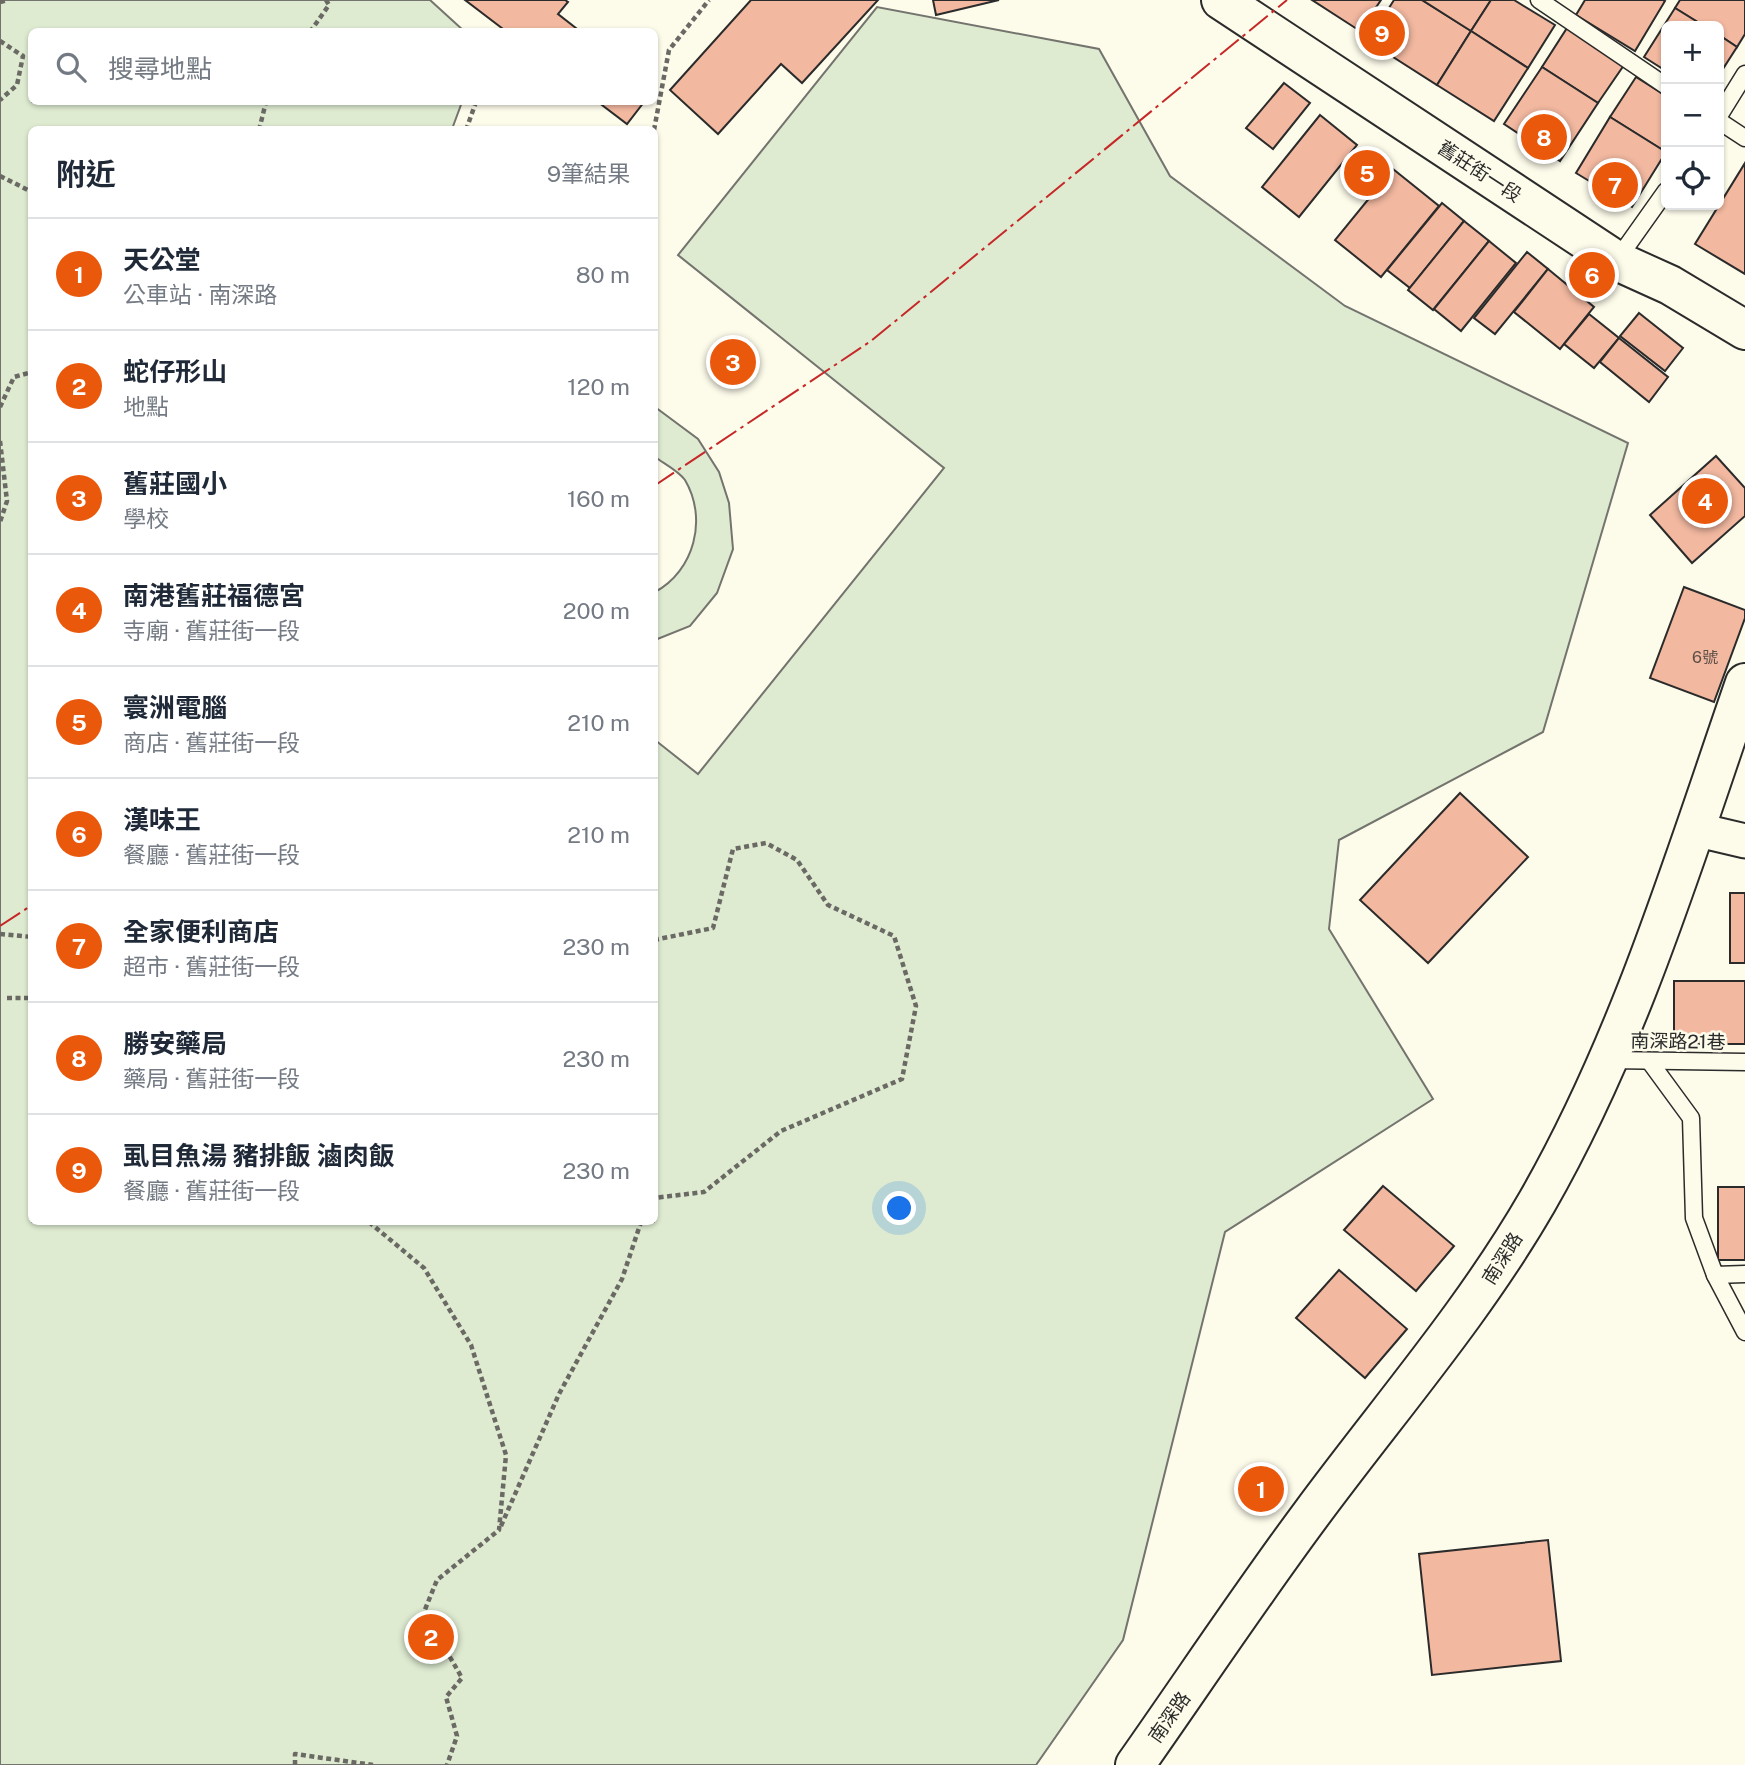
<!DOCTYPE html>
<html lang="zh-TW">
<head>
<meta charset="utf-8">
<style>
  body { margin:0; font-family:"Public Sans","Noto Sans TC",sans-serif; background:#f2f2f3; color:#1f2937 }
  .controls { position:absolute; right:21px; top:21px; display:grid; overflow:hidden; border-radius:10px; box-shadow:0 2px 5px #0004 }
  .controls button { width:63px; height:63px; display:grid; place-items:center; padding:0; border:0; border-bottom:2px solid #e0e1e3; background:#fff; color:#1f2937; font:35px sans-serif }
  .you { position:absolute; left:900px; top:1209px; width:24px; height:24px; margin:-18px; border:5px solid #fff; border-radius:50%; background:#1a73e8; box-shadow:0 0 0 10px #1a73e833 }
  .badge { display:grid; place-items:center; width:46px; height:46px; border-radius:50%; background:#ea580c; color:#fff; font-size:23px; font-weight:700 }
  .pin { position:absolute; translate:-50% -50%; border:4px solid #fff; box-shadow:0 2px 7px #0006 }
  .list { margin:0; padding:0; list-style:none }
  h2 { display:flex; justify-content:space-between; align-items:center; height:91px; margin:0; padding:0 28px; font-size:30px }
  h2 small { font-size:23px; font-weight:400; color:#747a83 }
  .list li { display:grid; grid-template-columns:46px 1fr auto; gap:21px; align-items:center; box-sizing:border-box; height:112px; padding:0 28px; border-top:2px solid #e0e1e3 }
  .list b { display:block; font-size:26px; white-space:nowrap }
  .list p { margin:0; font-size:23px; white-space:nowrap; color:#747a83 }
  .list em { font-size:23px; font-style:normal; color:#747a83 }
  .icon { flex:none; width:38px; height:38px; fill:none; stroke:currentColor; stroke-width:2; stroke-linecap:round; stroke-linejoin:round }
  .map { position:relative; flex:none; width:1745px; height:1765px; overflow:hidden }
  .search { position:absolute; background:#fff; box-shadow:0 2px 5px #0004; left:28px; top:28px; width:630px; height:77px; display:flex; align-items:center; gap:18px; box-sizing:border-box; padding:0 24px; border-radius:10px; color:#747a83; font-size:26px }
  .panel { position:absolute; background:#fff; box-shadow:0 2px 5px #0004; left:28px; top:126px; width:630px; height:1099px; border-radius:10px }
  .map>svg:first-child { display:block }
</style>
</head>
<body>
<div class="map">
<svg width="1745" height="1765" viewBox="0 0 1745 1765">
  <rect width="100%" height="100%" fill="#fdfbea"/>
  <!-- green -->
  <g fill="#deebd1" stroke="#74746e" stroke-width="2">
    <polygon points="0,0 430,0 464,31 32,32 32,102 462,102 452,129 32,130 32,1222 654,1222 655,740 698,774 944,468 678,255 877,7 1099,49 1170,176 1345,306 1628,443 1543,732 1339,840 1329,929 1433,1099 1225,1232 1123,1640 1036,1765 0,1765"/>
    <path d="M655 407 698 439 719 472 729 503 733 549 717 593 690 626 655 640V592C694 571 708 519 685 480 679 471 663 463 655 457Z"/>
  </g>
  <!-- building -->
  <g fill="#f2b8a0" stroke="#2b2b2b" stroke-width="2">
    <polygon points="465,0 565,0 568,2 558,14 581,32 507,32"/>
    <polygon points="751,0 878,0 802,83 781,64 718,134 670,90"/>
    <polygon points="933,0 999,0 936,15"/>
    <polygon points="1312,0 1381,0 1360,31"/>
    <polygon points="1394,0 1422,0 1471,31 1437,85 1368,41"/>
    <polygon points="1422,0 1491,0 1471,31"/>
    <polygon points="1491,0 1514,0 1555,25 1528,68 1471,31"/>
    <polygon points="1585,0 1663,0 1665,1 1635,51 1576,15"/>
    <polygon points="1680,0 1745,0 1745,34 1737,47 1719,35 1719,26 1704,26 1675,8"/>
    <polygon points="1675,8 1704,26 1666,26 1666,71 1644,57"/>
    <polygon points="1567,28 1624,65 1598,103 1542,67"/>
    <polygon points="1471,31 1528,68 1494,121 1437,85"/>
    <polygon points="1719,35 1737,47 1719,75"/>
    <polygon points="1542,67 1598,103 1560,161 1504,124"/>
    <polygon points="1636,77 1666,96 1666,152 1610,117"/>
    <polygon points="1284,83 1310,103 1273,149 1246,128"/>
    <polygon points="598,102 644,102 627,124"/>
    <polygon points="1320,115 1357,145 1299,217 1262,187"/>
    <polygon points="1610,117 1666,152 1632,207 1576,173"/>
    <polygon points="1745,163 1745,274 1695,244"/>
    <polygon points="1393,169 1439,206 1381,277 1335,240"/>
    <polygon points="1442,203 1464,221 1410,288 1387,270"/>
    <polygon points="1464,221 1489,241 1433,310 1408,290"/>
    <polygon points="1489,241 1516,263 1461,331 1434,309"/>
    <polygon points="1527,252 1548,269 1495,334 1474,318"/>
    <polygon points="1548,269 1594,307 1560,349 1514,312"/>
    <polygon points="1639,313 1683,348 1665,371 1620,336"/>
    <polygon points="1589,314 1619,338 1594,368 1564,344"/>
    <polygon points="1619,338 1668,377 1649,402 1600,362"/>
    <polygon points="1716,456 1745,488 1745,516 1692,563 1650,515"/>
    <polygon points="1684,587 1745,610 1745,618 1714,702 1650,678"/>
    <polygon points="1460,793 1528,857 1428,963 1360,900"/>
    <rect x="1730" y="893" width="15" height="70"/>
    <rect x="1674" y="981" width="71" height="63"/>
    <polygon points="1383,1186 1454,1246 1416,1291 1344,1230"/>
    <rect x="1718" y="1187" width="27" height="73"/>
    <polygon points="1339,1270 1407,1329 1365,1378 1296,1318"/>
    <polygon points="1548,1540 1561,1661 1432,1675 1419,1554"/>
  </g>
  <g fill="none" stroke-linecap="round" stroke-linejoin="round">
    <defs>
      <g id="lane">
        <polyline points="1539,0 1666,86"/>
        <polyline points="1719,116 1745,74"/>
        <polyline points="1719,121 1745,138"/>
        <polyline points="1617,260 1666,191"/>
        <polyline points="1610,1060 1745,1062"/>
        <polyline points="1650,1062 1691,1118 1694,1218 1715,1275 1745,1274"/>
        <polyline points="1715,1275 1745,1332"/>
      </g>
      <polyline id="street" points="1694,829 1745,841"/>
      <g id="secondary">
        <polyline points="1221,0 1617,261 1670,285 1745,330"/>
        <path d="M1135 1765C1194 1681 1251 1595 1312 1513 1388 1410 1473 1313 1537 1202 1630 1040 1684 859 1745 683"/>
      </g>
    </defs>
    <!-- lane casing -->
    <use href="#lane" stroke="#2b2b2b" stroke-width="19"/>
    <!-- street casing -->
    <use href="#street" stroke="#2b2b2b" stroke-width="37"/>
    <!-- secondary casing -->
    <use href="#secondary" stroke="#2b2b2b" stroke-width="42"/>
    <!-- path -->
    <g stroke="#6a6964" stroke-width="4.5" stroke-dasharray="5 3.5" stroke-linecap="butt">
      <polyline points="0,2 8,0"/>
      <polyline points="310,32 329,5 326,0"/>
      <polyline points="0,41 23,56 17,85 0,100"/>
      <polyline points="259,130 266,102"/>
      <polyline points="466,130 476,102"/>
      <polyline points="654,130 669,50 709,0"/>
      <polyline points="0,176 32,192"/>
      <polyline points="0,407 14,377 32,372"/>
      <polyline points="0,441 7,501 0,522"/>
      <polyline points="0,934 32,937"/>
      <polyline points="654,940 713,928 733,849 766,843 797,860 828,905 894,936 916,1006 902,1079 781,1131 704,1192 654,1198"/>
      <polyline points="7,998 32,998"/>
      <polyline points="369,1222 424,1268 471,1345 506,1455 499,1530 437,1580 424,1612 462,1678 446,1697 457,1736 447,1765"/>
      <polyline points="501,1526 559,1394 622,1279 641,1222"/>
      <polyline points="295,1765 295,1754 373,1765"/>
    </g>
    <!-- lane -->
    <use href="#lane" stroke="#fdfbea" stroke-width="16"/>
    <!-- street -->
    <use href="#street" stroke="#fdfbea" stroke-width="33"/>
    <!-- secondary -->
    <use href="#secondary" stroke="#fdfbea" stroke-width="38"/>
    <!-- power -->
    <g stroke="#c62828" stroke-width="2" stroke-dasharray="24 5 3.5 5" stroke-linecap="butt">
      <polyline points="654,486 871,341 1287,0"/>
      <polyline points="0,926 32,905"/>
    </g>
  </g>
  <g text-anchor="middle" dominant-baseline="central" stroke-width="5" stroke-linejoin="round" paint-order="stroke">
    <!-- number labels -->
    <g font-size="16" fill="#5d4e48">
      <text x="1705" y="657">6號</text>
    </g>
    <!-- street labels -->
    <g font-size="19" fill="#2b2b2b" stroke="#fdfbea">
      <text transform="translate(1480 171) rotate(33)">舊莊街一段</text>
      <text transform="translate(1678 1041) rotate(1)">南深路21巷</text>
      <text transform="translate(1502 1258) rotate(-58)">南深路</text>
      <text transform="translate(1169 1717) rotate(-55)">南深路</text>
    </g>
  </g>
</svg>
<div class="controls">
<button>+</button>
<button>−</button>
<button><svg class="icon" aria-label="locate" viewBox="0 0 24 24"><circle cx="12" cy="12" r="6"/><path d="M12 2v4M12 18v4M2 12h4M18 12h4"/></svg></button>
</div>
<div class="you"></div>
<div class="pin badge" style="left:1261px;top:1489px">1</div>
<div class="pin badge" style="left:431px;top:1637px">2</div>
<div class="pin badge" style="left:733px;top:362px">3</div>
<div class="pin badge" style="left:1705px;top:501px">4</div>
<div class="pin badge" style="left:1367px;top:173px">5</div>
<div class="pin badge" style="left:1592px;top:275px">6</div>
<div class="pin badge" style="left:1615px;top:185px">7</div>
<div class="pin badge" style="left:1544px;top:137px">8</div>
<div class="pin badge" style="left:1382px;top:33px">9</div>
<div class="search"><svg class="icon" aria-label="search" viewBox="0 0 24 24"><circle cx="10" cy="10" r="6"/><path d="M15 15l6 6"/></svg>搜尋地點</div>
<section class="panel">
<h2>附近<small>9筆結果</small></h2>
<ul class="list">
<li><span class="badge">1</span><div><b>天公堂</b><p>公車站 · 南深路</p></div><em>80 m</em></li>
<li><span class="badge">2</span><div><b>蛇仔形山</b><p>地點</p></div><em>120 m</em></li>
<li><span class="badge">3</span><div><b>舊莊國小</b><p>學校</p></div><em>160 m</em></li>
<li><span class="badge">4</span><div><b>南港舊莊福德宮</b><p>寺廟 · 舊莊街一段</p></div><em>200 m</em></li>
<li><span class="badge">5</span><div><b>寰洲電腦</b><p>商店 · 舊莊街一段</p></div><em>210 m</em></li>
<li><span class="badge">6</span><div><b>漢味王</b><p>餐廳 · 舊莊街一段</p></div><em>210 m</em></li>
<li><span class="badge">7</span><div><b>全家便利商店</b><p>超市 · 舊莊街一段</p></div><em>230 m</em></li>
<li><span class="badge">8</span><div><b>勝安藥局</b><p>藥局 · 舊莊街一段</p></div><em>230 m</em></li>
<li><span class="badge">9</span><div><b>虱目魚湯 豬排飯 滷肉飯</b><p>餐廳 · 舊莊街一段</p></div><em>230 m</em></li>
</ul>
</section>
</div>
</body>
</html>
